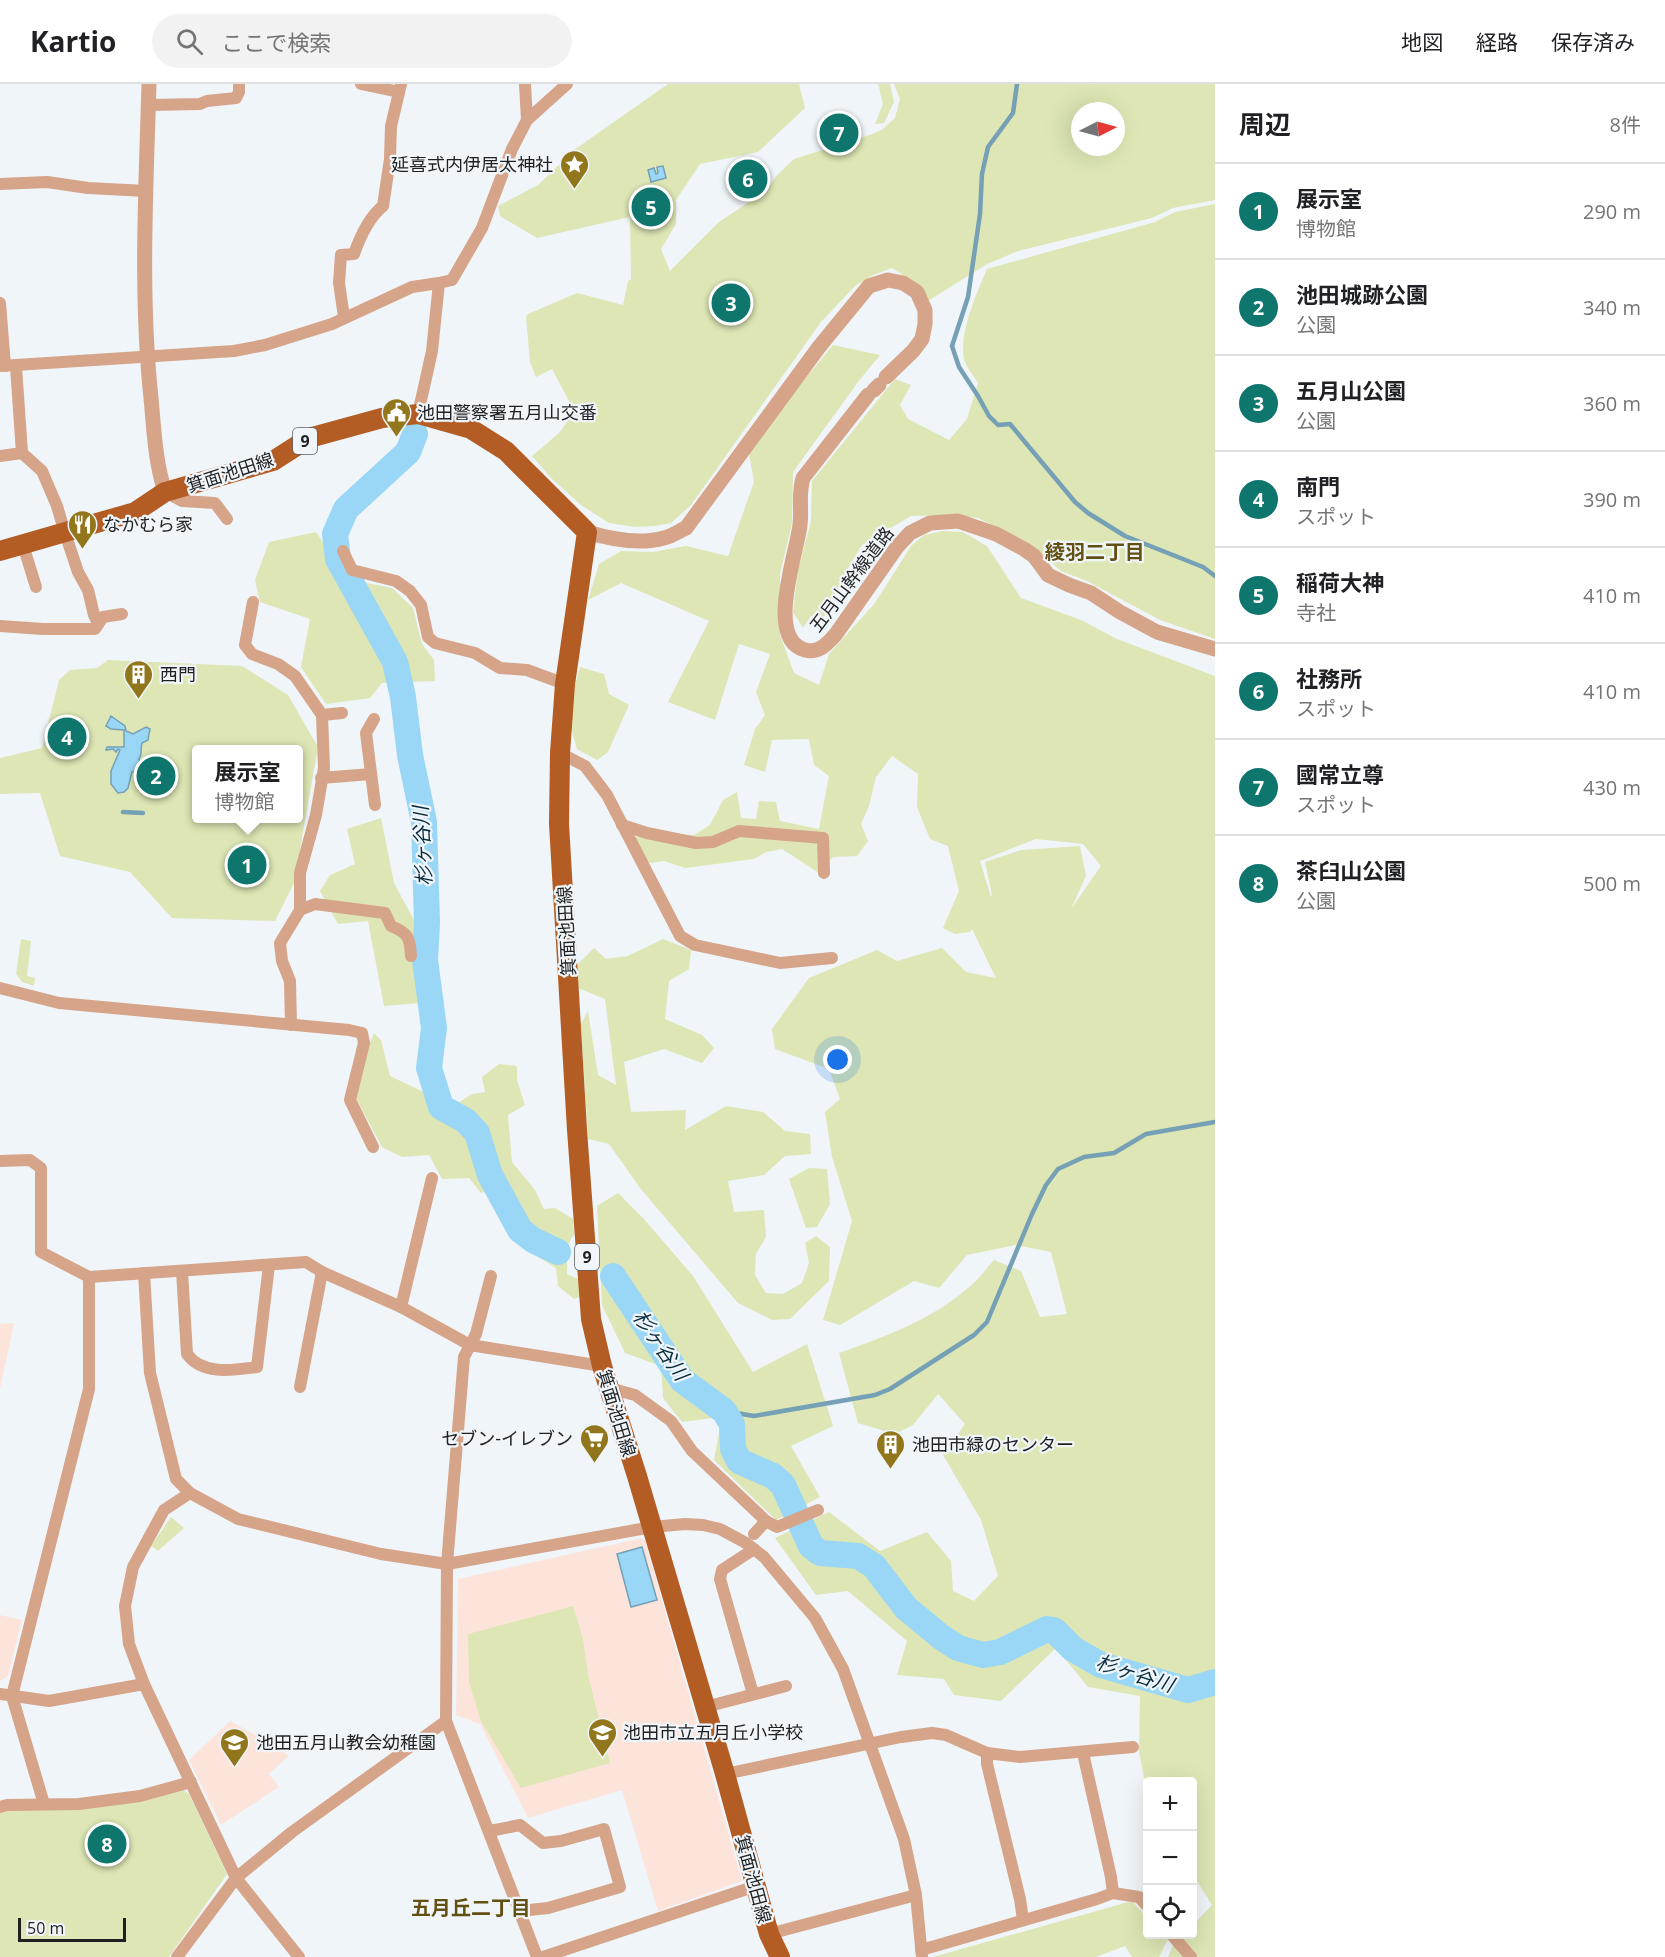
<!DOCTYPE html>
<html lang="ja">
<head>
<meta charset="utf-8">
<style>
  body { margin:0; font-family:"Open Sans","Noto Sans JP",sans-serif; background:#f2f2f2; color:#202124 }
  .controls { position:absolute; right:18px; bottom:18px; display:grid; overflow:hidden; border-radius:6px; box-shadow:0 6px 24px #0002 }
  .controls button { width:54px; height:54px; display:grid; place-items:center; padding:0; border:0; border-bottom:2px solid #e0e0e0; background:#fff; color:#202124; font:30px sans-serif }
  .compass { position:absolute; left:1071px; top:18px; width:54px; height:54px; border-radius:50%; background:#fff; box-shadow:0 6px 24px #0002; rotate:84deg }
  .scale { position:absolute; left:18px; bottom:15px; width:108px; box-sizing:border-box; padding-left:6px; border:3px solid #1f2022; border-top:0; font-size:16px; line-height:21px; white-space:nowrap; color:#1f2022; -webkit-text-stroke:4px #f0f5fa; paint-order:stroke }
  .you { position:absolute; left:838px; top:976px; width:21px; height:21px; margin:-15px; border:4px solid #fff; border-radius:50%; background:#1a73e8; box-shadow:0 0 0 9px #1a73e833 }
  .badge { display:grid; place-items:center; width:39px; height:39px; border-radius:50%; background:#0f766e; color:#fff; font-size:20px; font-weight:700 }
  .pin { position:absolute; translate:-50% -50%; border:3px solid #fff; box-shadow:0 2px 6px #0006 }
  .popup { position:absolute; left:192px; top:661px; width:111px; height:78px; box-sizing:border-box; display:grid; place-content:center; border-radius:6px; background:#fff; filter:drop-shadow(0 2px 4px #0005); font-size:20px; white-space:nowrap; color:#757577 }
  .popup b { font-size:22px; color:#202124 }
  .popup::after { content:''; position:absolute; left:50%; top:100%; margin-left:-12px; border:12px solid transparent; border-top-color:#fff }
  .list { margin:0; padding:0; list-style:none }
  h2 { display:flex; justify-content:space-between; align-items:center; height:78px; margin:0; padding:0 24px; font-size:26px }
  h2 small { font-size:20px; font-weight:400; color:#757577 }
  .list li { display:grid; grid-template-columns:39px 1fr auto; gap:18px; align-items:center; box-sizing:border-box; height:96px; padding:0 24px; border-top:2px solid #e0e0e0 }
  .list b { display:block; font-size:22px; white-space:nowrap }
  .list p { margin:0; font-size:20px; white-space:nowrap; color:#757577 }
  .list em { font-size:20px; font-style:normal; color:#757577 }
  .icon { flex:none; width:33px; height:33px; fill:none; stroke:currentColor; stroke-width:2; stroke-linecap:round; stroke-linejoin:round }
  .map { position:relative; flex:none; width:1215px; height:1873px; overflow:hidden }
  header { display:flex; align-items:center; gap:36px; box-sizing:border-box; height:84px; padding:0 30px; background:#fff; border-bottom:2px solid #e0e0e0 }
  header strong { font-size:28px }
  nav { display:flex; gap:33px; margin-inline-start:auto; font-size:21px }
  .search { width:420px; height:54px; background:#f2f2f2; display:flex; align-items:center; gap:15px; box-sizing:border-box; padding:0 21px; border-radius:33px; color:#757577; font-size:22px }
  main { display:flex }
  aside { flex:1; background:#fff }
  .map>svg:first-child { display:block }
</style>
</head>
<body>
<header>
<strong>Kartio</strong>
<div class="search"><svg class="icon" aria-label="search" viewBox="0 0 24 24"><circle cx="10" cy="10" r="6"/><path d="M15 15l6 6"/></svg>ここで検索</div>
<nav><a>地図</a><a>経路</a><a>保存済み</a></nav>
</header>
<main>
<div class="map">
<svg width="1215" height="1873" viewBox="0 0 1215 1873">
  <rect width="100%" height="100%" fill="#f0f5fa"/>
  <!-- education -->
  <g fill="#fde4db">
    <polygon points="14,1239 0,1305 0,1240"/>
    <polygon points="642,1454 645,1457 742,1797 658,1827 622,1706 528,1734 480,1640 456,1631 458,1495"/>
    <polygon points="0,1531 22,1536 8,1592 0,1597"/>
    <polygon points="230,1637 272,1660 289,1672 269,1690 279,1703 221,1741 189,1676"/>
  </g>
  <!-- green -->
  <g fill="#dde6b4" fill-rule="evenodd">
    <path d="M668 0H799L805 24 758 68 700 80 676 116V140L661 165 670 187 719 138 767 106 776 92 794 75 870 51 883 45 895 34 900 15 894 0H1215V116L1173 124 1152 134 1018 167 987 180 928 217 911 196 892 184 873 191 855 202 821 238 691 421 671 439 655 442 635 443 609 439 581 421 551 394 532 372 559 349 572 331 569 317 552 285 536 293 530 278 526 233 528 230 577 209 623 221 628 197 631 195 630 133 537 154 500 132 498 122 538 101 574 66ZM1080 27H1116V63H1080Z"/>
    <polygon points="878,0 890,0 894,18 884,39 875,40 883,20"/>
    <path d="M1215 120V555L1160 536 1087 497 1061 487 1027 458 978 434 950 431 911 432 862 461 848 484 822 537 811 532 803 544 793 528 798 486 811 437 812 397 895 295 911 301 900 321 908 335 949 356 967 335 978 299C974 292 966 283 964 275 959 248 977 209 987 185L1155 138 1175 128Z"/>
    <path d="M833 261 880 271 858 298 793 388 792 439 780 490V551L794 589 819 601 829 570 875 519 911 462 924 451 944 447 963 448 987 462 1021 514 1081 536 1117 555 1215 592V1873H1168L1174 1859 1182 1851 1192 1850 1193 1841 1212 1821 1193 1791 1192 1698H1148L1147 1708 1139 1668 1140 1612 1088 1603 1056 1564 1001 1617 954 1611 944 1595 897 1591 907 1557 848 1507 816 1511 775 1454 829 1428 880 1467 927 1448 951 1477 953 1507 974 1517 998 1492 981 1436 943 1371 965 1340 938 1310 913 1341 895 1350 858 1339 839 1269C885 1253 931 1236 968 1204 978 1196 986 1185 994 1176L1021 1187 1040 1233 1067 1230 1051 1168 1016 1161 967 1171 939 1204 914 1197 840 1241 823 1236 852 1137 832 1073 825 1028 840 1015 829 985 775 965 772 945 809 894 877 866 897 877 942 864 966 888 996 894 972 845 970 848 955 850 943 844 959 807 948 762 930 755 917 723 918 690 892 672 876 693 869 722 861 740 868 757 857 772 833 773 819 789 782 765 766 768 754 775 685 784 664 777 650 779 640 773 634 754 644 749 694 751 710 741 723 716 737 708 741 734 756 735 759 717 776 718 780 737 819 745 829 692 814 681 809 655 772 656 765 688 744 681 755 645 765 631 756 608 770 570 739 560 715 636 668 618 709 537 621 499 588 516 599 480 621 467 653 468 686 462 728 472 754 398 748 364ZM1036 755 1083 760 1101 782 1071 825 1086 792 1080 762 1021 766 985 778 992 811 991 813 980 777Z"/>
    <polygon points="316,448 334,475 362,498 392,504 413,524 422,560 434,576 435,597 382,599 370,614 326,620 301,583 310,535 260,518 255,496 269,458"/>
    <path d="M108 576 242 582 288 611 318 663 294 799 275 837 172 834 130 788 60 772 40 709 0 710V674L42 664 59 596 70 586 97 584ZM196 666H298V734H196Z"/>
    <polygon points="580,583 604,590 609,610 629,621 608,668 597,676 577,665 570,640 574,605"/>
    <polygon points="381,734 394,799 415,838 421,919 384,922 368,837 338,840 320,807 330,791 355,780 347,745"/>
    <polygon points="21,855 31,857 27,892 35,894 34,902 22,898 16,890"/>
    <polygon points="663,855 691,866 689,885 669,897 665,935 702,951 714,964 702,979 664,965 624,978 631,1028 686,1026 685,1046 726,1022 763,1028 785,1047 810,1050 811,1070 785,1072 764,1091 728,1097 734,1128 764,1126 766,1153 756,1170 755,1191 766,1209 783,1210 802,1199 809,1179 805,1159 816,1152 830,1163 829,1197 790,1235 772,1236 738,1219 640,1104 609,1060 588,1055 581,940 588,927 598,991 616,1001 605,915 578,904 575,883 594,864 606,875 628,872"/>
    <polygon points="374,949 381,956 390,992 453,1022 472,1010 485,1008 482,993 499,980 517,982 517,996 525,1021 508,1031 512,1078 535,1106 544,1125 555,1124 573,1135 574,1150 567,1162 567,1190 580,1196 582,1212 574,1215 558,1202 556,1184 530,1168 492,1105 481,1109 469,1094 442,1095 429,1071 402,1073 382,1063 356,1014 369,961"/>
    <polygon points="809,1084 827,1085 830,1120 817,1143 806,1144 789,1095"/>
    <polygon points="618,1109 643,1134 693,1192 753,1288 807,1260 833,1342 791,1362 820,1413 776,1436 714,1376 722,1333 682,1338 663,1314 661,1282 625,1269 602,1221 597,1122"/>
    <polygon points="171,1433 184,1444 158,1467 151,1462"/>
    <polygon points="573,1522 583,1555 588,1591 610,1679 521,1704 481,1637 469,1598 468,1550"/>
    <polygon points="183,1706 189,1710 227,1790 169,1873 0,1873 0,1729 8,1727 142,1717"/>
    <polygon points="1132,1817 1147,1834 1148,1850 1163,1851 1168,1855 1159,1873 1132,1873 1125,1862 1096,1873 933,1873"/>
  </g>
  <!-- water -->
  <g fill="#9ad7f6" stroke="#75a0b6" stroke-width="1.5">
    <polygon points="663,82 666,94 651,98 648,86 654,84 656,90 658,89 657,83"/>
    <path d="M111 632 125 642 126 647 133 650 146 643 150 645 148 656 142 659C140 665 143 669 139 675L141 681 138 687 132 688 128 704 124 708 118 709 111 700V687L120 666 118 665 116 668 113 665 106 666 107 663H124V646L111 645 106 642Z"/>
    <polygon points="642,1463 657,1516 631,1523 617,1470"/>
  </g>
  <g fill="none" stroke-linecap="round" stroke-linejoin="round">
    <!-- stream -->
    <g stroke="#75a0b6" stroke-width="4.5">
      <polyline points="1017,0 1013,29 988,63 982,90 980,130 968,213 952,262 959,283 978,312 989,332 998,341 1010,340 1075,418 1088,429 1125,452 1203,483 1215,492"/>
      <polyline points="123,728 143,729"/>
      <polyline points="724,1327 754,1332 875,1311 890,1305 974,1251 987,1238 1032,1130 1046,1101 1058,1085 1084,1073 1114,1069 1146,1050 1215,1038"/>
    </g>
    <!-- river -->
    <g stroke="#9ad7f6" stroke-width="26">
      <polyline points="415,350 408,368 346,425 335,450 338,475 395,578 403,613 410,671 424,738 427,839 425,876 434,944 429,984 441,1023 466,1037 477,1049 490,1091 520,1146 533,1156 558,1168"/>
      <polyline points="613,1192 682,1296 724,1327 732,1340 733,1365 739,1377 773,1392 783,1401 811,1462 820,1469 858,1472 874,1482 906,1524 941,1553 958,1564 983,1571 1000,1568 1047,1545 1054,1546 1073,1565 1101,1581 1188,1606 1215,1598"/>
    </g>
    <!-- minor -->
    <g stroke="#d5a489" stroke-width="12">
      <polyline points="361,0 399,8"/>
      <polyline points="525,0 527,36"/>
      <polyline points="149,21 200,20 207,17 236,14 239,8 239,0"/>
      <polyline points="0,100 47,98 88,104 146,107"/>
      <polyline points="0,219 5,282"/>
      <path d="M344 233 339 199 341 171 354 170C360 153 369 133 383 122L390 75 391 42 401 0"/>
      <polyline points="0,282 234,267 265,261 332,240 412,203 439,199"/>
      <polyline points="16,283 22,369 42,387 57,422 65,449 78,488 88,506 94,531 98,539"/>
      <polyline points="418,330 432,267 439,199 452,196 482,144 512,65 527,36 567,0"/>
      <polyline points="0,372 22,369"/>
      <polyline points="165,408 182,417 215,419 227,435"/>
      <polyline points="23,461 36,503"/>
      <polyline points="343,467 352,486 396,497 410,507 421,521 428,553 435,559 475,569 500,584 527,586 565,600"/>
      <polyline points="253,518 245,561 252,570 278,580 295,592 322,631 324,684 316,731 300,789 300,826 280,859 282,877 290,897 291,941"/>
      <polyline points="0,542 43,545 95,545 103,533 122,530"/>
      <polyline points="322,631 342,629"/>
      <polyline points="374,635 366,649 375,721"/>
      <polyline points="560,669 585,682 607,711 680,852 695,861 780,879 832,874"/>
      <polyline points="321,694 371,690"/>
      <polyline points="622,741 647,749 696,759 713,758 739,747 823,754 824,789"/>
      <path d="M300 826 315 820 385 829 391 842C408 849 410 853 411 872"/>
      <polyline points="0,904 59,919 349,946 362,949 364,959 350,1016 373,1063"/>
      <polyline points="0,1077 30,1076 41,1084 41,1168 89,1193 306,1178 322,1188 401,1223 470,1261 602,1282"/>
      <path d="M182 1187 187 1270C203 1292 234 1286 257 1283L269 1181"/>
      <polyline points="144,1189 150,1289 176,1395 190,1409 238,1435 381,1470 447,1480 652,1443 685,1440 703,1441 720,1445 746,1459 764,1473 815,1534 843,1585 904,1755 916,1811 922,1873"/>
      <polyline points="491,1192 476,1250 464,1273 447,1480 446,1637 537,1873"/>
      <polyline points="401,1223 432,1094"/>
      <polyline points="300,1303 322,1188"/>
      <polyline points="609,1304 635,1311 671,1337 692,1367 766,1437 777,1443 818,1426"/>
      <polyline points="190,1409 164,1426 133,1483 125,1522 129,1560 144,1600 236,1794 299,1873"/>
      <polyline points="754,1450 766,1437"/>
      <polyline points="0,1610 49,1617 144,1600"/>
      <polyline points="753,1610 720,1495 722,1486 754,1465"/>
      <polyline points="705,1623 786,1602"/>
      <polyline points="987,1669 987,1680 1020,1815 1023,1836"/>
      <polyline points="725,1690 901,1653 932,1649 946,1651 987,1669 1020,1673 1133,1663"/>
      <polyline points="44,1720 12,1612 89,1305 89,1193"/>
      <polyline points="0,1723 7,1721 79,1720 140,1712 191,1698"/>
      <polyline points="490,1747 520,1741 543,1759 561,1757 604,1745 620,1803 548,1824 520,1827"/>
      <polyline points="1113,1809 1139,1813 1148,1823"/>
      <polyline points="769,1850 916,1811"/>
      <polyline points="1171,1850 1191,1873"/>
      <polyline points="921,1866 1097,1815 1113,1809 1111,1793 1083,1669"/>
      <polyline points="177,1873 236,1794 292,1748 446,1637"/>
      <polyline points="543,1873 756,1802"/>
    </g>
    <!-- tertiary -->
    <g stroke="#d5a489" stroke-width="15">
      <path d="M149 0C146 105 140 209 151 314 154 346 155 377 165 408"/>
      <polyline points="874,306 879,301"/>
      <path d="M868 311 803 394C798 411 802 424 800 441 797 469 765 555 805 566 819 570 828 559 836 550L897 463 910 449 930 439 958 437 996 450 1024 465 1034 472 1048 491 1069 501 1091 509 1120 528 1157 548 1215 565"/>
      <path d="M587 448C610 455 639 461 664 454 672 452 679 447 686 444L819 263 869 202 888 196 903 199 917 208 925 226V240L922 255 913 267 886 293"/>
    </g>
    <!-- primary -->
    <polyline stroke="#b35c24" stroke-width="20" points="0,467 135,428 165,408 273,377 309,354 382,334 418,330 471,345 506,367 587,448 565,600 560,669 559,740 577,1046 591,1235 602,1282 637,1392 725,1690 769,1850 780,1873"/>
  </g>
  <!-- icons -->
  <defs>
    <symbol id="sight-pin" viewBox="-11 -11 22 30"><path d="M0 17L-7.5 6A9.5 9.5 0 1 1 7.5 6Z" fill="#92761c" stroke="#f0f5fa"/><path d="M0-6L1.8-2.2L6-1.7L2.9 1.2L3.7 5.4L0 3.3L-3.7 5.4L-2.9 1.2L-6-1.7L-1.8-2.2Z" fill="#fff"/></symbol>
    <symbol id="civic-pin" viewBox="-11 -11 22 30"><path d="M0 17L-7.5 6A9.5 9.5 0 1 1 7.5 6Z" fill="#92761c" stroke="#f0f5fa"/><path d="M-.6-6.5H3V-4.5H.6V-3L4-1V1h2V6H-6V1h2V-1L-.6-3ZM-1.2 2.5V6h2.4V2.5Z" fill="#fff"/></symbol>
    <symbol id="restaurant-pin" viewBox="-11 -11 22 30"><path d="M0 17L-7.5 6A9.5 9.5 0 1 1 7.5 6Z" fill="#92761c" stroke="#f0f5fa"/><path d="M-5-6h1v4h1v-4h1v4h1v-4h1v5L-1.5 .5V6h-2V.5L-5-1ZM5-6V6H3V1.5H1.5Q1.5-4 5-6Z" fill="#fff"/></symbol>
    <symbol id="building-pin" viewBox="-11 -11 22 30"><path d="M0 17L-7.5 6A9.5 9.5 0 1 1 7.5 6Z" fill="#92761c" stroke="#f0f5fa"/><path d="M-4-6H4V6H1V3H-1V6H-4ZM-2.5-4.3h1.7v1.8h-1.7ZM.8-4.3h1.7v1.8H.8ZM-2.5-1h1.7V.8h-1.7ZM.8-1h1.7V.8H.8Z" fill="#fff"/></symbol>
    <symbol id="supermarket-pin" viewBox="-11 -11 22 30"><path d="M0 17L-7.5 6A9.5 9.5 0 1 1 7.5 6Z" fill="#92761c" stroke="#f0f5fa"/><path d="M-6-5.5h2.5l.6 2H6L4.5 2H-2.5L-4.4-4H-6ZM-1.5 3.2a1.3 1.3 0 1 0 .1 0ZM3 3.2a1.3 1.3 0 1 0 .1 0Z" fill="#fff"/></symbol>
    <symbol id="school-pin" viewBox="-11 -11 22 30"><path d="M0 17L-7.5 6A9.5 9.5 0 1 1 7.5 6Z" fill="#92761c" stroke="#f0f5fa"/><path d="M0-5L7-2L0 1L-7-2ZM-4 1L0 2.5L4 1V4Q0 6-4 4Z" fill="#fff"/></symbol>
  </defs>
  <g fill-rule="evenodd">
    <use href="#sight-pin" x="558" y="64" width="33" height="45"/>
    <use href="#civic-pin" x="380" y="312" width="33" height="45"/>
    <use href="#restaurant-pin" x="66" y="424" width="33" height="45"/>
    <use href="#building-pin" x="122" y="574" width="33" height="45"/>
    <use href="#supermarket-pin" x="578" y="1338" width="33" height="45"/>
    <use href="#building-pin" x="874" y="1344" width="33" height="45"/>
    <use href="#school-pin" x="586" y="1632" width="33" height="45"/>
    <use href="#school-pin" x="218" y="1642" width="33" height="45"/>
  </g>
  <g text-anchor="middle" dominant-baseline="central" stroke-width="4.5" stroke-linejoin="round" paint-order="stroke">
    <!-- shield labels -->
    <g fill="#f0f5fa" stroke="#5e6063" stroke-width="1.5">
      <rect x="293" y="344" width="24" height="26" rx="4.5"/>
      <rect x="575" y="1160" width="24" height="26" rx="4.5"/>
    </g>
    <g font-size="16" font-weight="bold" fill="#1f2022">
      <text x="305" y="357">9</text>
      <text x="587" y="1173">9</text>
    </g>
    <!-- poi labels -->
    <g font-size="18" fill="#1f2022" stroke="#f0f5fa" text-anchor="start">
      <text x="553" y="80" text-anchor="end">延喜式内伊居太神社</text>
      <text x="417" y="328">池田警察署五月山交番</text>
      <text x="103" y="440">なかむら家</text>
      <text x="160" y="590">西門</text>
      <text x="573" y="1354" text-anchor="end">セブン-イレブン</text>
      <text x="912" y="1360">池田市緑のセンター</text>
      <text x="623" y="1648">池田市立五月丘小学校</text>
      <text x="256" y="1658">池田五月山教会幼稚園</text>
    </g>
    <!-- street labels -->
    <g font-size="18" fill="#1f2022" stroke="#f0f5fa">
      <text transform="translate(230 388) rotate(-18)">箕面池田線</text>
      <text transform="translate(851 495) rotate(-53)">五月山幹線道路</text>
      <text transform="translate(566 847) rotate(-93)">箕面池田線</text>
      <text transform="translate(617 1329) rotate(73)">箕面池田線</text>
      <text transform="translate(754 1795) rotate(75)">箕面池田線</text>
    </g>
    <!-- neighbourhood labels -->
    <g font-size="20" font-weight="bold" fill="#624f12" stroke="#f0f5fa">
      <text x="1095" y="467">綾羽二丁目</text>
      <text x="471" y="1823">五月丘二丁目</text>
    </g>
    <!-- water labels -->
    <g font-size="20" font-style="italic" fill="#082d3d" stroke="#f0f5fa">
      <text transform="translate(422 762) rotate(-93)">杉ヶ谷川</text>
      <text transform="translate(661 1261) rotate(55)">杉ヶ谷川</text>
      <text transform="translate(1135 1589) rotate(18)">杉ヶ谷川</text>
    </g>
  </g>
</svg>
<div class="controls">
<button>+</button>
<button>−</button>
<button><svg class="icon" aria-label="locate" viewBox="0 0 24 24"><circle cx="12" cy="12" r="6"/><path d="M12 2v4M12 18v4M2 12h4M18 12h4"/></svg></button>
</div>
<svg class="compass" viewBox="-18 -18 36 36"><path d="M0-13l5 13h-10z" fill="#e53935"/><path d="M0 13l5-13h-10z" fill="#757577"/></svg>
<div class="scale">50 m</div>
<div class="you"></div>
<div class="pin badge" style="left:247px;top:781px">1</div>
<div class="popup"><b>展示室</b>博物館</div>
<div class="pin badge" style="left:156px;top:692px">2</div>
<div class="pin badge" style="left:731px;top:219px">3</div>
<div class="pin badge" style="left:67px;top:653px">4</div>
<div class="pin badge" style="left:651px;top:123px">5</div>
<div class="pin badge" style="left:748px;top:95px">6</div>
<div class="pin badge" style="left:839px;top:49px">7</div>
<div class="pin badge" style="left:107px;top:1760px">8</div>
</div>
<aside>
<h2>周辺<small>8件</small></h2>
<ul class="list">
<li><span class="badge">1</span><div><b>展示室</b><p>博物館</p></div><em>290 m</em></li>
<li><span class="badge">2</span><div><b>池田城跡公園</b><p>公園</p></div><em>340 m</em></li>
<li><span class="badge">3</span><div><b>五月山公園</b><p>公園</p></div><em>360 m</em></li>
<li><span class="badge">4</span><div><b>南門</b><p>スポット</p></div><em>390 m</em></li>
<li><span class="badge">5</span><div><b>稲荷大神</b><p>寺社</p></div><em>410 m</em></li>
<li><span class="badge">6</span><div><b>社務所</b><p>スポット</p></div><em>410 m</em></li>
<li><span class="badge">7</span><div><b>國常立尊</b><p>スポット</p></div><em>430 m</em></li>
<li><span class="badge">8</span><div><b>茶臼山公園</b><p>公園</p></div><em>500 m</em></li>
</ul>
</aside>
</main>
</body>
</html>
